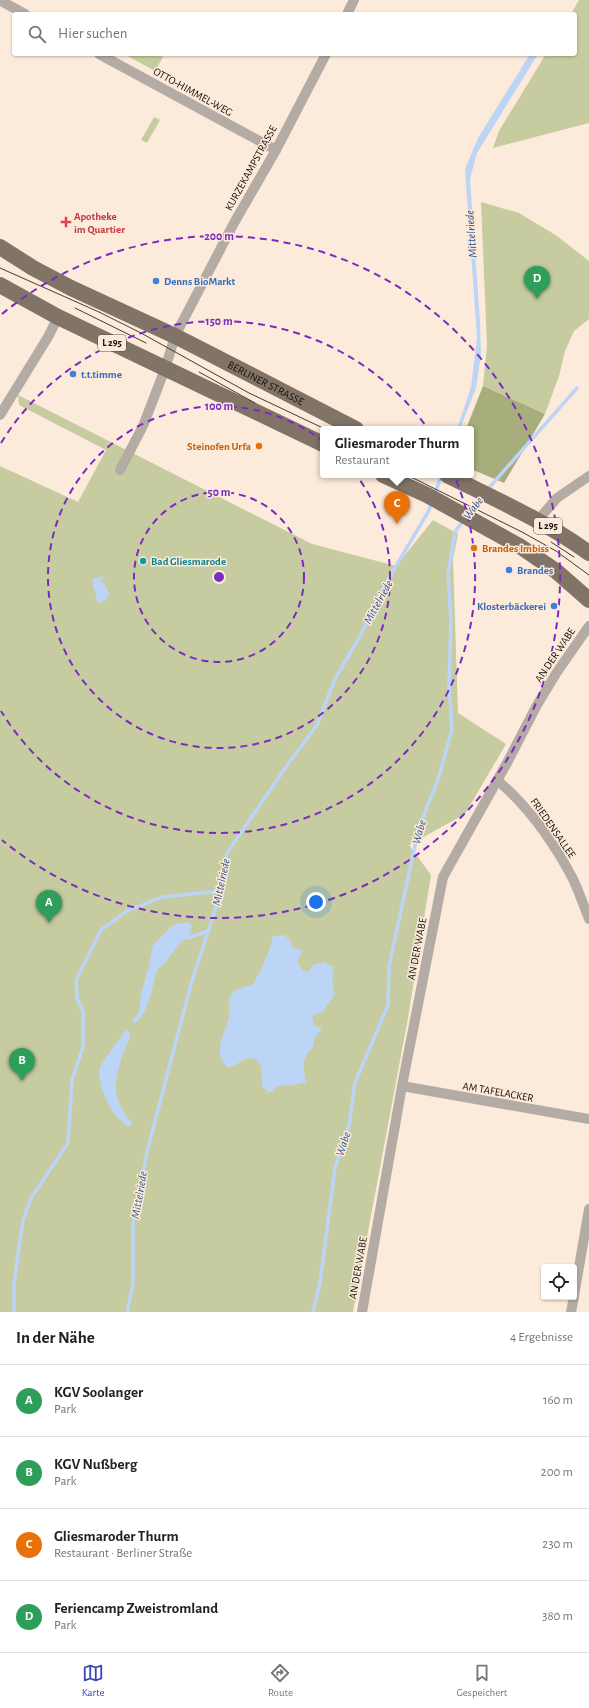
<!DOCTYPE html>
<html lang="de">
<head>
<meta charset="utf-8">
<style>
  body { margin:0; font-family:"Alegreya Sans",sans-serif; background:#f6f6f6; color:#222 }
  .controls { position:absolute; right:12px; bottom:12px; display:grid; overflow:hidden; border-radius:4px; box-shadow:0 1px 3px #0004 }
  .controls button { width:36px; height:36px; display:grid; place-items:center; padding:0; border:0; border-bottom:1px solid #e0e0e0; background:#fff; color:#222; font:20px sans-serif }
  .you { position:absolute; left:316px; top:902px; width:14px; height:14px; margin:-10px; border:3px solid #fff; border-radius:50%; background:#1a73e8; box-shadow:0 0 0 6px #1a73e833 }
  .badge { display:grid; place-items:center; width:26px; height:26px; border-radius:50%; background:#3a45b8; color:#fff; font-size:13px; font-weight:700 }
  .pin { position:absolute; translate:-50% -33px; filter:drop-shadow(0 1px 2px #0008) }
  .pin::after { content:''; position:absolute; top:21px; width:14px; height:12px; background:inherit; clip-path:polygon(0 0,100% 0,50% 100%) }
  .popup { position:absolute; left:320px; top:426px; width:154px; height:52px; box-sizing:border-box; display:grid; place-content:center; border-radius:4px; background:#fff; filter:drop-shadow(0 1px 3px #0005); font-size:13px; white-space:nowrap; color:#767676 }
  .popup b { font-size:15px; color:#222 }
  .popup::after { content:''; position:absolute; left:50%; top:100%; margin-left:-8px; border:8px solid transparent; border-top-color:#fff }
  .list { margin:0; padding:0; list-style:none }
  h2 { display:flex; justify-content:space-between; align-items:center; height:52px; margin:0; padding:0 16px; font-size:17px }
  h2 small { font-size:13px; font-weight:400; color:#767676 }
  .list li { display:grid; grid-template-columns:26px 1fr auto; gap:12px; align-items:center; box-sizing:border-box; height:72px; padding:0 16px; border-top:1px solid #e0e0e0 }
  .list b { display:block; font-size:15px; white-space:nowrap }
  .list p { margin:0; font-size:13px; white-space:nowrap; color:#767676 }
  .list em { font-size:13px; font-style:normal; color:#767676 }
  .icon { flex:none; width:22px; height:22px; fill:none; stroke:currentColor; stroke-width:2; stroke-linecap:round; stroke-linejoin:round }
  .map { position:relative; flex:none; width:589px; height:1312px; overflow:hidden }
  .search { position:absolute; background:#fff; box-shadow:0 1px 3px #0004; left:12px; right:12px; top:12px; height:44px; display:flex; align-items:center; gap:10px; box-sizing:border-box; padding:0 14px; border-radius:4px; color:#767676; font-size:15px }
  .sheet { height:340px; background:#fff }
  nav { display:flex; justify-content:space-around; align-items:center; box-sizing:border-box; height:56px; border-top:1px solid #e0e0e0; background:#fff; font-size:11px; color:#767676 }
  nav a { display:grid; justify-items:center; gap:2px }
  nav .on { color:#3a45b8 }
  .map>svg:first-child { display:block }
</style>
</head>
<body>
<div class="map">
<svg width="589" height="1312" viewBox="0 0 589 1312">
  <rect width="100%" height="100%" fill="#fceada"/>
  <!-- green -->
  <g fill="#c6cc9f">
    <polygon points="579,0 589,0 589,123 493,148 499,131 546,54 575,54 575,14 571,14"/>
    <polygon points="124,54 157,54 163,57 155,71"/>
    <polygon points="154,117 160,120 147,143 141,140"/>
    <polygon points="481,202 519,213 557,236 589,261 589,319 574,331 565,351 559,376 545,414 483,386 487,346"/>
    <polygon points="18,395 312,544 396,566 433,520 458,534 453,559 458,713 506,744 465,814 409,845 431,875 408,1018 353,1312 0,1312 0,466 78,502 106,450 19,405"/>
  </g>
  <!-- forest -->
  <polygon fill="#a7ad7b" points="483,386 545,414 504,483 471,469 471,429 466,429"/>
  <!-- water -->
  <g fill="#bcd5f7">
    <polygon points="530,54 538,54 477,153 470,179 480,322 481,354 476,388 460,429 457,429 471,387 477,337 465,169 478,138"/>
    <polygon points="102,576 104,580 100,580 101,582 105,584 109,594 105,601 98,603 92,581 93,579"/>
    <path d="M180 923H190L192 927 188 938 182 941 163 965 157 970C151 989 150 1010 135 1024L133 1021 139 1011 141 994 149 965 153 945 172 926Z"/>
    <path d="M284 935 290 940 292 947 298 948 303 951 297 960 302 970 308 972 313 965 324 962 333 967C333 979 331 983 335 995L322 1012 312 1016 314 1025 323 1029C316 1033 314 1039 313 1047 301 1059 303 1066 306 1082L292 1085 278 1086 273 1092H268L262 1086 261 1065 255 1059 249 1058 228 1068C223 1063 220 1060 220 1052 219 1041 227 1028 229 1016 230 1009 227 1003 231 995 235 988 245 987 252 985 262 970 269 953 273 936Z"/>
    <path d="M126 1030 130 1033C130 1040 126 1045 124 1051 114 1081 110 1097 132 1123L130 1127C113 1120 96 1086 100 1067 101 1064 123 1033 126 1030Z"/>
  </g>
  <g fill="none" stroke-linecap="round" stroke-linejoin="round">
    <!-- stream -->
    <g stroke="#bcd5f7" stroke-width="3.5">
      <polyline points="487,490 577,388"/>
      <polyline points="434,495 442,475"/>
      <polyline points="468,514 482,497"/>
      <polyline points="188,938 208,931"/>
      <polyline points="14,1312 14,1283 23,1220 31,1198 68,1143 72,1080 83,1047 83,1012 77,998 76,980 101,930 127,911 162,897 220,891"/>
      <polyline points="127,1312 133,1284 133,1224 147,1152 191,984 216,907 227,853 288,764 317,725 335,679 359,638 386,583 428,512 432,503"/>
      <polyline points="313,1312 320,1283 335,1168 349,1125 355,1083 388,1005 389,966 419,827 439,777 452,729 449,685 451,620 448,574 455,532 463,521"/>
    </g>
    <!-- minor -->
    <g stroke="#b3aba4" stroke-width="10">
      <polyline points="3,2 25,14"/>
      <polyline points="347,14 354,0"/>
      <polyline points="99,54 276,150"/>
      <polyline points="0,415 48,337 58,317"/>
      <polyline points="120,470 143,426 165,369 175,336 234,223 276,150 326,54"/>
      <polyline points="538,520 557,498 589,476"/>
      <path d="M497 780C529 807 554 843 573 879 579 892 584 906 589 919"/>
      <polyline points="402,1086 589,1119"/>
      <polyline points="574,1296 589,1209"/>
      <polyline points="362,1312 402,1086 443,877 507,763 537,705 557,672 589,626"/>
      <polyline points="571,1312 574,1297"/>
    </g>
    <!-- primary -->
    <g stroke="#817467" stroke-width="16">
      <path id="s1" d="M0 247 33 268 71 288 175 336 356 429"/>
      <polyline points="0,285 58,317 323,444"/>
      <polyline points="383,475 427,495 521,547 556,571 589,600"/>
      <path d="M447 475C495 499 545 521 589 553"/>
    </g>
    <!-- tram -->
    <g stroke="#443b34" stroke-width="1">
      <polyline points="0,268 99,312 141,333 249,393 325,429"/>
      <polyline points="75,308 146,343"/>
      <polyline points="199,372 255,403"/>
      <polyline points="407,475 522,532 556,551 589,575"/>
      <polyline points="551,542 574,557"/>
    </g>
  </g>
  <!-- distance rings -->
  <g fill="none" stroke="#7b2cbf" stroke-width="2" stroke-dasharray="7 5">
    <circle cx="219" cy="577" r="85"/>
    <circle cx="219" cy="577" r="171"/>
    <path d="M1 443A256 256 0 1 1 1 711"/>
    <path d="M2 314A341 341 0 1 1 2 840"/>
  </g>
  <!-- markers -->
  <path fill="#e0444e" stroke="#fceada" stroke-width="1.5" d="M64 216h4v4h4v4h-4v4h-4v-4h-4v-4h4z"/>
  <g fill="#3f7fe0" stroke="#fceada" stroke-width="1.5">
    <circle cx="156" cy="281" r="4"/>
    <circle cx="73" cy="374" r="4"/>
    <circle cx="509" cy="570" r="4"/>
    <circle cx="554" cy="606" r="4"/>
  </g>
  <g fill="#e8710a" stroke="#fceada" stroke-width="1.5">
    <circle cx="259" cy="446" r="4"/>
    <circle cx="474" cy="548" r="4"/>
  </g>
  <circle fill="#0f9aa8" stroke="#fceada" stroke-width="1.5" cx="143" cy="561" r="4"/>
  <g text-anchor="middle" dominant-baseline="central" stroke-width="3" stroke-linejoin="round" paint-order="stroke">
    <!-- shield labels -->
    <g fill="#fceada" stroke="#5a5148" stroke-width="1">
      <rect x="98" y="335" width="28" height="16" rx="3"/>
      <rect x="534" y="518" width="28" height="16" rx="3"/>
    </g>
    <g font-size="10" font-weight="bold" fill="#150f0a">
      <text x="112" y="343">L 295</text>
      <text x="548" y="526">L 295</text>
    </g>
    <!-- street labels -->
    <g font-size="11" fill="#150f0a" stroke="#fceada">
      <text transform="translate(193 92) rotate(29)">OTTO-HIMMEL-WEG</text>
      <text transform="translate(251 168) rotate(-61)">KURZEKAMPSTRASSE</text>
      <text stroke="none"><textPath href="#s1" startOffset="299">BERLINER STRASSE</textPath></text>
      <text transform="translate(555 655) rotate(-56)">AN DER WABE</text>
      <text transform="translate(553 828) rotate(55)">FRIEDENSALLEE</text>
      <text transform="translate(417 949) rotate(-79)">AN DER WABE</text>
      <text transform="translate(498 1092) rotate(10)">AM TAFELACKER</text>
      <text transform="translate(358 1268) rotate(-80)">AN DER WABE</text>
    </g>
    <!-- health labels -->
    <g font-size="11" font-weight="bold" fill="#be3a42" stroke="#fceada" text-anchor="start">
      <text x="74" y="216">Apotheke<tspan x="74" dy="13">im Quartier</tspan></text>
    </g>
    <!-- shop labels -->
    <g font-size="11" font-weight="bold" fill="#366cbe" stroke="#fceada" text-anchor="start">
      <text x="164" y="281">Denns BioMarkt</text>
      <text x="81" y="374">t.t.timme</text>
      <text x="517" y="570">Brandes</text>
      <text x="546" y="606" text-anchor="end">Klosterbäckerei</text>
    </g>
    <!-- food labels -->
    <g font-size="11" font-weight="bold" fill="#c56008" stroke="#fceada" text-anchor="end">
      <text x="251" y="446">Steinofen Urfa</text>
      <text x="482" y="548" text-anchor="start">Brandes Imbiss</text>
    </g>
    <!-- culture labels -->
    <g font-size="11" font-weight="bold" fill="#0d838f" stroke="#fceada" text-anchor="start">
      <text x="151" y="561">Bad Gliesmarode</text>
    </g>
    <!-- water labels -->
    <g font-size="12" font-style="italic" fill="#30578c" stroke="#fceada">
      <text transform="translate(471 234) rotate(-94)">Mittelriede</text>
      <text transform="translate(473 508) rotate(-53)">Wabe</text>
      <text transform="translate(378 602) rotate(-61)">Mittelriede</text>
      <text transform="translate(419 832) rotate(-74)">Wabe</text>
      <text transform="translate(221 882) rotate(-78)">Mittelriede</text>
      <text transform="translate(343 1144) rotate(-72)">Wabe</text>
      <text transform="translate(139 1195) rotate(-80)">Mittelriede</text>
    </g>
  </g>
  <circle cx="219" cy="577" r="6" fill="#7b2cbf" stroke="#fceada" stroke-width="2"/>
  <g font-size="12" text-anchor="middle" font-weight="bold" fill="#7b2cbf" stroke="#fceada" stroke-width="3" stroke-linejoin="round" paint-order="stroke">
    <text x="219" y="240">200 m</text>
    <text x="219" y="325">150 m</text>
    <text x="219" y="410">100 m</text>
    <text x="219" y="496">50 m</text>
  </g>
</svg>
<div class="controls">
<button><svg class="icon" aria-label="locate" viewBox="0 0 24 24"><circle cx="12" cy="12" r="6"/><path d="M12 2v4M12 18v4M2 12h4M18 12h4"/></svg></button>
</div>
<div class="you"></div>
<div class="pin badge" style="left:49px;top:923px;background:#2e9e5b">A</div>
<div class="pin badge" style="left:22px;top:1081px;background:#2e9e5b">B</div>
<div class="pin badge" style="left:397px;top:524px;background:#e8710a">C</div>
<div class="popup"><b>Gliesmaroder Thurm</b>Restaurant</div>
<div class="pin badge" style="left:537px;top:299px;background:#2e9e5b">D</div>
<div class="search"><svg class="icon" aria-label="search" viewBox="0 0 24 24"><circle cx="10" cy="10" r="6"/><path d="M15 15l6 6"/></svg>Hier suchen</div>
</div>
<section class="sheet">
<h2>In der Nähe<small>4 Ergebnisse</small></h2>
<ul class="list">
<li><span class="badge" style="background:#2e9e5b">A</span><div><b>KGV Soolanger</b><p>Park</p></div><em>160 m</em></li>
<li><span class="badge" style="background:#2e9e5b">B</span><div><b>KGV Nußberg</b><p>Park</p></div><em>200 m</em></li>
<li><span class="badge" style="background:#e8710a">C</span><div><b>Gliesmaroder Thurm</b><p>Restaurant · Berliner Straße</p></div><em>230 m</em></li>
<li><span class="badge" style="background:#2e9e5b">D</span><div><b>Feriencamp Zweistromland</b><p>Park</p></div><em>380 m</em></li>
</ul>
</section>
<nav>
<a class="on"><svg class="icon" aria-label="map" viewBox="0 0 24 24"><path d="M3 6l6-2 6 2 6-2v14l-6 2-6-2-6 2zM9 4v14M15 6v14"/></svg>Karte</a>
<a><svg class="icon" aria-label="directions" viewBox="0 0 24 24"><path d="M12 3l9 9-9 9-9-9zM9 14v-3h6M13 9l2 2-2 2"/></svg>Route</a>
<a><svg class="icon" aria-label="saved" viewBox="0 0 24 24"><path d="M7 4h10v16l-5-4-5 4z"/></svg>Gespeichert</a>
</nav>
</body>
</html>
